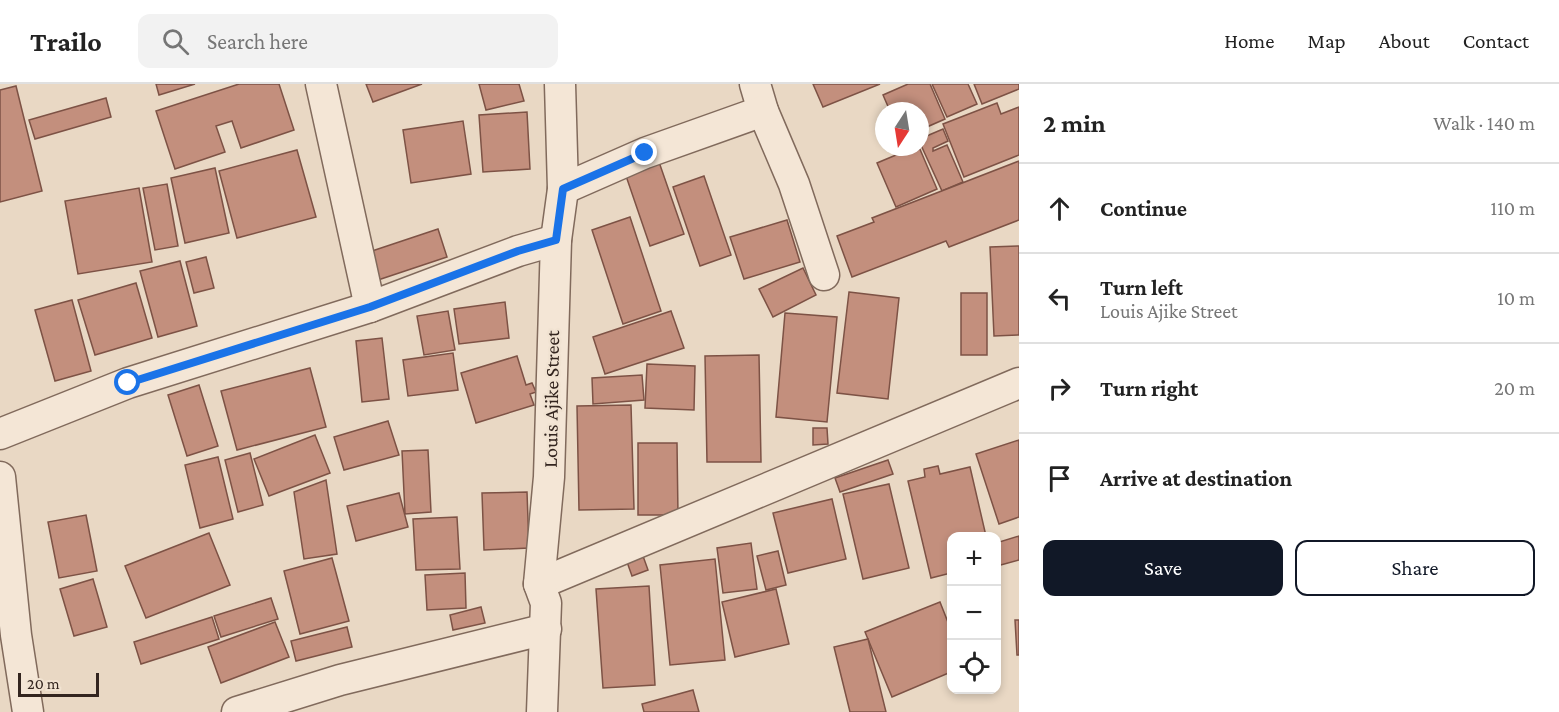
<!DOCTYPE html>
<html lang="en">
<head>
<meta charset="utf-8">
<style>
  body { margin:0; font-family:"Crimson Pro",serif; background:#f2f2f2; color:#222 }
  .controls { position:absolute; right:18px; bottom:18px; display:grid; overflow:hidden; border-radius:12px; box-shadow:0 3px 9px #0003 }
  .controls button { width:54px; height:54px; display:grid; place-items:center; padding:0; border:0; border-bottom:2px solid #e0e0e0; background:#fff; color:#222; font:30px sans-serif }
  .compass { position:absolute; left:875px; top:18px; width:54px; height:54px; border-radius:50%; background:#fff; box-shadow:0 3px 9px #0003; rotate:192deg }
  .scale { position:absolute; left:18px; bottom:15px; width:81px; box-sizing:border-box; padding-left:6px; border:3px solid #33251f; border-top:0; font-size:16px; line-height:21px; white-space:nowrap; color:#33251f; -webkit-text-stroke:4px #f1e3d2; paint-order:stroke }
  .stop { position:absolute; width:18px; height:18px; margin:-14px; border:4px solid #1a73e8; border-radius:50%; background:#fff }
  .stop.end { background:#1a73e8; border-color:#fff; box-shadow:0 2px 6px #0008 }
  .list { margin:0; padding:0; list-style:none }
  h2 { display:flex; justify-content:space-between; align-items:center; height:78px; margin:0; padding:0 24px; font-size:26px }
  h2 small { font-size:20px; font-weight:400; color:#767676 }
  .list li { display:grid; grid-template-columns:39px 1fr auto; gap:18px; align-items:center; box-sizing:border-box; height:90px; padding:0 24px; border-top:2px solid #e0e0e0 }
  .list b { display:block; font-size:22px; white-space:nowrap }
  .list p { margin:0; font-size:20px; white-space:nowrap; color:#767676 }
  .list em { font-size:20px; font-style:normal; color:#767676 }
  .actions { display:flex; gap:12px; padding:18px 24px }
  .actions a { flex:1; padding:14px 0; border:2px solid #111827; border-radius:12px; text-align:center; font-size:21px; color:#111827 }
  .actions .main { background:#111827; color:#fff }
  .icon { flex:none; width:33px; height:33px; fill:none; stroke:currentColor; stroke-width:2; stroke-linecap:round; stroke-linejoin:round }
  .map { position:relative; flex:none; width:1019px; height:628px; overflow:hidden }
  header { display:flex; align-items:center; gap:36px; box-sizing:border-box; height:84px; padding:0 30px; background:#fff; border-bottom:2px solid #e0e0e0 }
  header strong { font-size:28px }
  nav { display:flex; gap:33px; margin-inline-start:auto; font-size:21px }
  .search { width:420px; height:54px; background:#f2f2f2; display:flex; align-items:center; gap:15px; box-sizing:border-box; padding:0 21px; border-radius:12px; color:#767676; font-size:22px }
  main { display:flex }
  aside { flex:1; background:#fff }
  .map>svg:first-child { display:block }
</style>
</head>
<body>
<header>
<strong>Trailo</strong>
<div class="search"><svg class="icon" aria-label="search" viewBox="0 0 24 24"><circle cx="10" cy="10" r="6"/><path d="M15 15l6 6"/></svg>Search here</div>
<nav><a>Home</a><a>Map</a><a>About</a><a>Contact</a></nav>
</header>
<main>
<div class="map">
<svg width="1019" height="628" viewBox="0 0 1019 628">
  <rect width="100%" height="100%" fill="#e9d8c4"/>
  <!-- building -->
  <g fill="#c38f7d" stroke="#7d5245" stroke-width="1.5">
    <polygon points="156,0 195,0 159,11"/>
    <polygon points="239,0 279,0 294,46 241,64 232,37 216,42 225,68 175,85 156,27"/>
    <polygon points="366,0 422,0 373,18"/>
    <polygon points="479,0 519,0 524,17 486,26"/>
    <polygon points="813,0 880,0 823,23"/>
    <polygon points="908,0 930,0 945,35 920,46 920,27 890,27 883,11"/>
    <polygon points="932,0 968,0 977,20 947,33"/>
    <polygon points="974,0 1019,0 1019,5 982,20"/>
    <polygon points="16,2 42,107 0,118 0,6"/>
    <polygon points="106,14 111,33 35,55 29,36"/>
    <polygon points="997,19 1001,30 1019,23 1019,71 964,93 943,40"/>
    <polygon points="527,28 530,85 483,88 479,31"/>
    <polygon points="463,37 471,90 411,99 403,46"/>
    <polygon points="943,45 948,57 933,64 933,67 947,61 963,98 942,107 920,59 924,58 922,54"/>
    <polygon points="915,63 919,63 937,105 896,123 877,79"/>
    <polygon points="297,66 316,133 237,154 219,87"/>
    <polygon points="1019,77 1019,136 949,163 946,157 852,193 837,152 874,138 872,134"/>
    <polygon points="659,78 684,150 650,162 625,89"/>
    <polygon points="215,84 229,149 185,159 171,94"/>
    <polygon points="704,92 731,171 700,182 673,103"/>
    <polygon points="167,100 178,162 155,166 143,104"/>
    <polygon points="139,104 152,178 78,190 65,117"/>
    <polygon points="630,133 661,227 623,240 592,146"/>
    <polygon points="787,136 800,178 744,195 730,153"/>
    <polygon points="438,145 447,173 369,199 360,171"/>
    <polygon points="1019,162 1019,251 994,252 990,163"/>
    <polygon points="206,173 214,204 194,209 186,178"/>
    <polygon points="180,177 197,242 158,253 140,187"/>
    <polygon points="803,184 816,211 773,233 759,205"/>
    <polygon points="136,199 152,254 95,271 78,216"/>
    <polygon points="849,208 899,214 888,315 837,309"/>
    <rect x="961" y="209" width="26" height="62"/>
    <polygon points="72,216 91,287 55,297 35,226"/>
    <polygon points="505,218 509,254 459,260 454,225"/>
    <polygon points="448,227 455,266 424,271 417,232"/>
    <polygon points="671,227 684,264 605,290 593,253"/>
    <polygon points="785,229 837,233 827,338 776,333"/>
    <polygon points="382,254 389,315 362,318 356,257"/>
    <polygon points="453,269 458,306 408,312 403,276"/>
    <polygon points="759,271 761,378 707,378 705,272"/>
    <polygon points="517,272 526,301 532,299 536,308 530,310 534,321 476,339 461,289"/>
    <polygon points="647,280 695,282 694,326 645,324"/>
    <polygon points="310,284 326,343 237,366 221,307"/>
    <polygon points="642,291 644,316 593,320 592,294"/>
    <polygon points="199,301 218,362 187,372 168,311"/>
    <polygon points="631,321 634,425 579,426 577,322"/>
    <polygon points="388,337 399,371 344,386 334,353"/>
    <polygon points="813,344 827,344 828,360 813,361"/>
    <polygon points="315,351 330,389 269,412 254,375"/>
    <polygon points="1019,356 1019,433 999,440 976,370"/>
    <polygon points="638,359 677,359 678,431 638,431"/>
    <polygon points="428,366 431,428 405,430 402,367"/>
    <polygon points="250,369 263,421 238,428 225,376"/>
    <polygon points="218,373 233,435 200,444 185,381"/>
    <polygon points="888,376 893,390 840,408 835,394"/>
    <polygon points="938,382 940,390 970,383 986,452 951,452 951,489 931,494 908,397 925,393 924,385"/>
    <polygon points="326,396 337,470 304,475 294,408"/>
    <polygon points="889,400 909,484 863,495 843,410"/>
    <polygon points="527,408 529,464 484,466 482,409"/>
    <polygon points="399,409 408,443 356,457 347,422"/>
    <polygon points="832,415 846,475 788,489 773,429"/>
    <polygon points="86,431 97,487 59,494 48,438"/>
    <polygon points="457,433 460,485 416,486 413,435"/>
    <polygon points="209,449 230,501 146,534 125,482"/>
    <polygon points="1019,452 1019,476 997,482 996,459"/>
    <polygon points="751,459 757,505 723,509 717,464"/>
    <polygon points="778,467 786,501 766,506 757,472"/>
    <polygon points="643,472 648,486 632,492 627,478"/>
    <polygon points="332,474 349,537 300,550 284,487"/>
    <polygon points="715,475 725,576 670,581 660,481"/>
    <polygon points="465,489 466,524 427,526 425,491"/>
    <polygon points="93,495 107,543 74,552 60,505"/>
    <polygon points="649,502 655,601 603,604 596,505"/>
    <polygon points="776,505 789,560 735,573 722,518"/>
    <polygon points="271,514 278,535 221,553 214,532"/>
    <polygon points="940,518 951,546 951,588 892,613 865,548"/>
    <polygon points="481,523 485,539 453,546 450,531"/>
    <polygon points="212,533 219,555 141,580 134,558"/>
    <polygon points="1015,536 1019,536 1019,571 1017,571"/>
    <polygon points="275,538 289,573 221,599 208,563"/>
    <polygon points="347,543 352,563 296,577 291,557"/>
    <polygon points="868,555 886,628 850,628 834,563"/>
    <polygon points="693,606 699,628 644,628 642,620"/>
  </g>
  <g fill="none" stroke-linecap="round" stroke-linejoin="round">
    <defs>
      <g id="street">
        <polyline points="321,0 370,223"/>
        <polyline points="755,0 763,27 794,100 824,191"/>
        <polyline points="563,105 645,69 763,27"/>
        <polyline points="0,350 128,299 370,223 518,167 556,156"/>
        <polyline points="0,393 16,551 28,628"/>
        <polyline points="539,500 1019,299"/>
        <polyline points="237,628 340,596 546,545"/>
        <polyline points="542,628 546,519 539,500 549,393 556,156 563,105 560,0"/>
      </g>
    </defs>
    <!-- street casing -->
    <use href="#street" stroke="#816a5c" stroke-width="33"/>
    <!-- street -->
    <use href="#street" stroke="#f4e6d6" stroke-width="30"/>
  </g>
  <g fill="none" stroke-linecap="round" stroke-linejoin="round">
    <!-- route -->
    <polyline stroke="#1a73e8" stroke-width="8" points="128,299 370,223 518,167 556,156 563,105 645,69"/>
  </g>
  <g text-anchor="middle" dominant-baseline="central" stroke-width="5" stroke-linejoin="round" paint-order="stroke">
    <!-- street labels -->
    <g font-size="20" fill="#33251f" stroke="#f1e3d2">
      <text transform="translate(551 315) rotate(-89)">Louis Ajike Street</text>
    </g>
  </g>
</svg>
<div class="controls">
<button>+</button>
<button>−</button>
<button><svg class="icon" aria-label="locate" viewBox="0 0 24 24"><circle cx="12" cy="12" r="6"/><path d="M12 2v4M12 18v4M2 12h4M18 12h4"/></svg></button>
</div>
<svg class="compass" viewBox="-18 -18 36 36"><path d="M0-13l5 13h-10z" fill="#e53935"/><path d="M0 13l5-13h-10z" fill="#767676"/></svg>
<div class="scale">20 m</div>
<div class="stop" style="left:128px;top:299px"></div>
<div class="stop end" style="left:645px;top:69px"></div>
</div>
<aside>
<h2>2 min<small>Walk · 140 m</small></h2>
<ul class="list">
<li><svg class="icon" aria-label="ahead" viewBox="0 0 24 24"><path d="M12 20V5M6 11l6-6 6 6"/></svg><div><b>Continue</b></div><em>110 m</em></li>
<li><svg class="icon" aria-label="left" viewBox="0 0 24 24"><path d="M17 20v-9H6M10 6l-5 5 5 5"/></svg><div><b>Turn left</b><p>Louis Ajike Street</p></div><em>10 m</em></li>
<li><svg class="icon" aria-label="right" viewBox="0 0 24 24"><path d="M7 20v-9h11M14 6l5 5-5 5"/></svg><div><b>Turn right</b></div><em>20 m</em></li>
<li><svg class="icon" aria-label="arrive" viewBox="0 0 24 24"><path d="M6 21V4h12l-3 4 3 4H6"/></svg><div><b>Arrive at destination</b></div></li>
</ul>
<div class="actions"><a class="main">Save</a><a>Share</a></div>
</aside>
</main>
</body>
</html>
